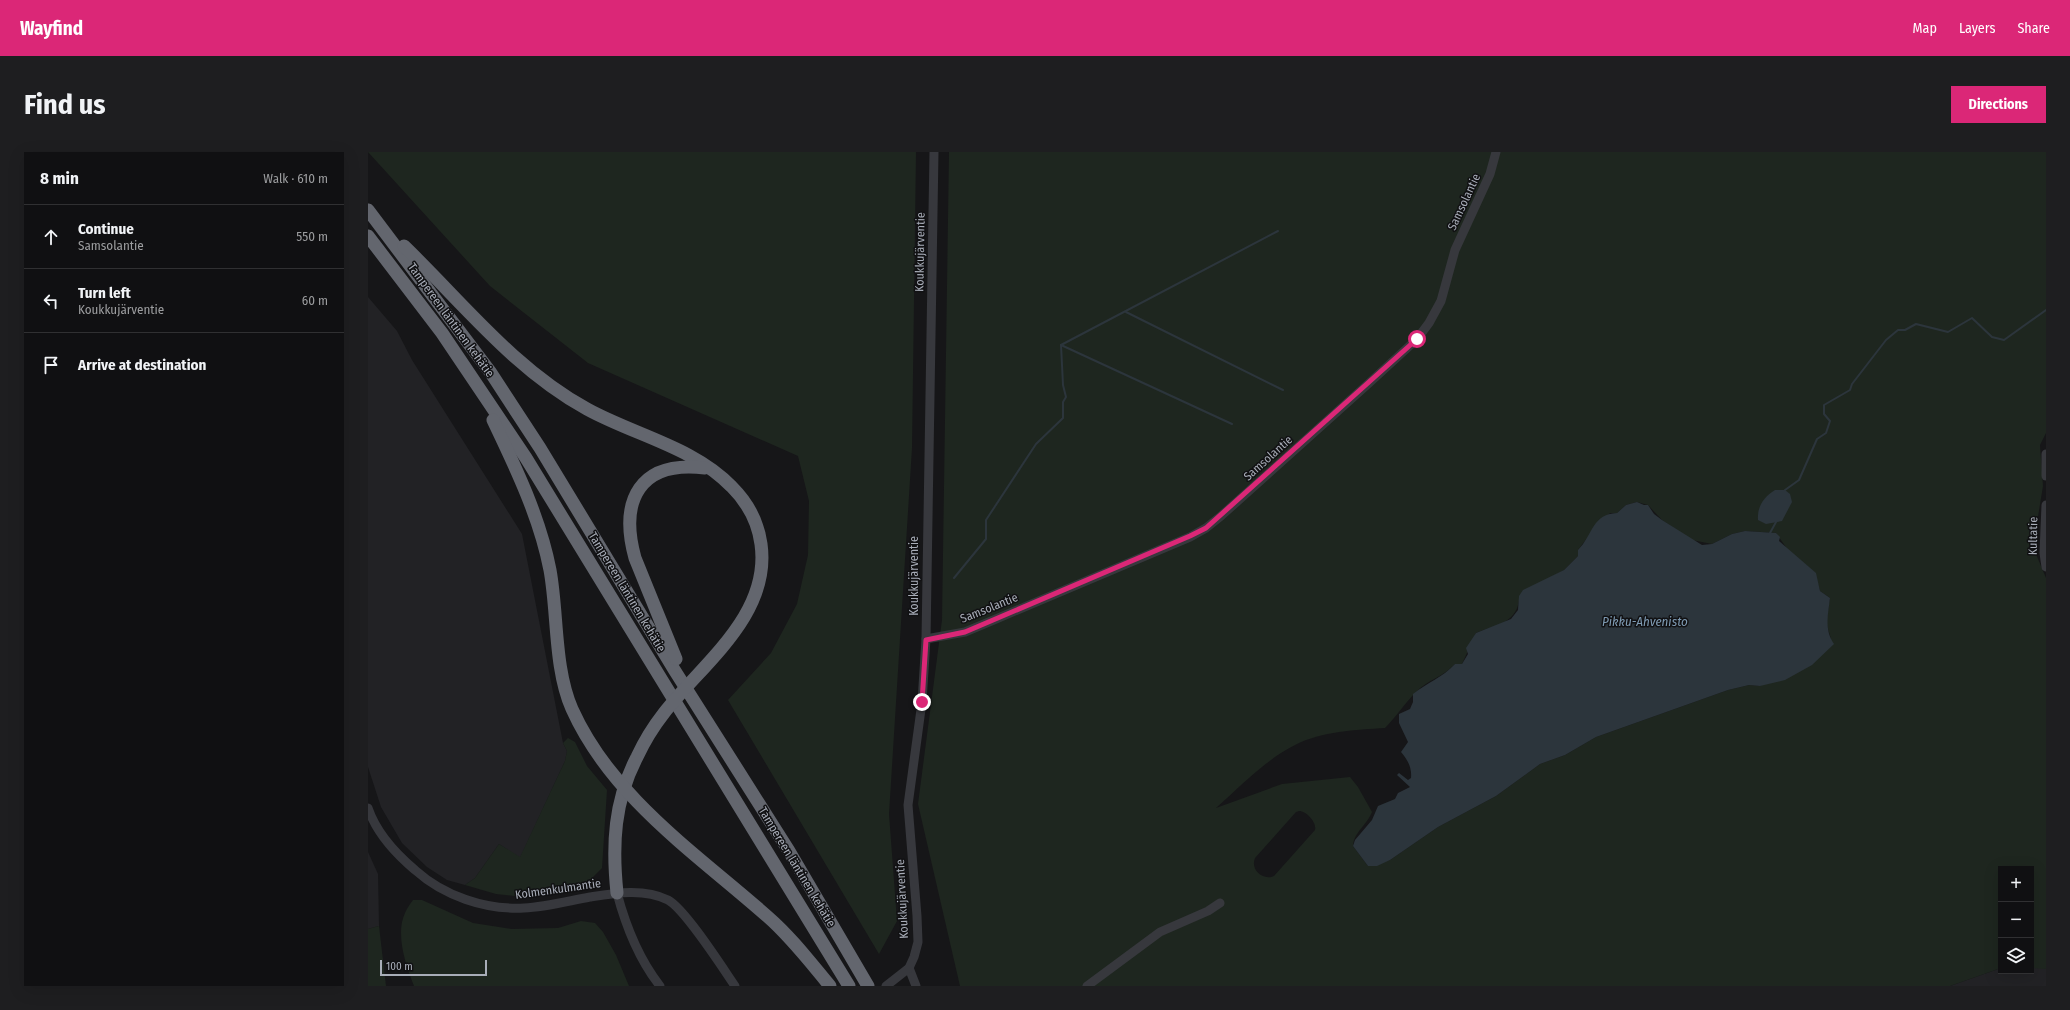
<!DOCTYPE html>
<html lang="en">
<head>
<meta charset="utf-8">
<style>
  body { margin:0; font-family:"Fira Sans Condensed",sans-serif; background:#1e1e20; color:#f1f3f6 }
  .controls { position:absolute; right:12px; bottom:12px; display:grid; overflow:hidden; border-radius:0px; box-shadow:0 4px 16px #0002 }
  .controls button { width:36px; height:36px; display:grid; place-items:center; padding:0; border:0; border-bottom:1px solid #303032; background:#101012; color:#f1f3f6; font:20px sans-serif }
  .scale { position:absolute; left:12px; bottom:10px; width:107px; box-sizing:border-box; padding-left:4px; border:2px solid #a8adb8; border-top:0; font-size:11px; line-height:14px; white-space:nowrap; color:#a8adb8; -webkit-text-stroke:3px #111113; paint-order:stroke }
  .stop { position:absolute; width:12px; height:12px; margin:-9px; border:3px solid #db2777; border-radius:50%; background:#fff }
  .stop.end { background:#db2777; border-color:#fff; box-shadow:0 1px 4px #0008 }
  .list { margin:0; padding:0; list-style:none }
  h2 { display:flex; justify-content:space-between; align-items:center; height:52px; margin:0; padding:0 16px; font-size:17px }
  h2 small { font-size:13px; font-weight:400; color:#9c9d9f }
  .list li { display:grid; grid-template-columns:26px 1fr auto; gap:12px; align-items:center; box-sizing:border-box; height:64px; padding:0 16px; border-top:1px solid #303032 }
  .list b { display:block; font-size:15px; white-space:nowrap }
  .list p { margin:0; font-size:13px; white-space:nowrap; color:#9c9d9f }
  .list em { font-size:13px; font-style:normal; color:#9c9d9f }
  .icon { flex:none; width:22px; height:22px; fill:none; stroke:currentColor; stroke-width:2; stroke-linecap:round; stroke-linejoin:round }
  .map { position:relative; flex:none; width:1678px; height:834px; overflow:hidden; border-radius:0px }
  header { display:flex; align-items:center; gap:24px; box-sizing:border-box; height:56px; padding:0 20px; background:#db2777; color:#fff }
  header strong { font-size:19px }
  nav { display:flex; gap:22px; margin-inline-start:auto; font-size:14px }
  .intro { display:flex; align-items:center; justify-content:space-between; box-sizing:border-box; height:96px; padding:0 24px }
  h1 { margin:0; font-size:28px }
  .button { padding:10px 18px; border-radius:0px; background:#db2777; color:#fff; font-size:14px; font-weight:700 }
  main { display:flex; gap:24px; padding:0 24px }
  aside { flex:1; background:#101012; border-radius:0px; box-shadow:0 4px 16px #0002 }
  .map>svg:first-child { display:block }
</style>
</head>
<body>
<header>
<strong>Wayfind</strong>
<nav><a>Map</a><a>Layers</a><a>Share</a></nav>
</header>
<div class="intro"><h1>Find us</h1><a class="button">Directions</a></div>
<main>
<aside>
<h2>8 min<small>Walk · 610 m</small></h2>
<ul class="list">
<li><svg class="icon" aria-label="ahead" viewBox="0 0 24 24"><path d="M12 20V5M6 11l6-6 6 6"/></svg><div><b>Continue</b><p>Samsolantie</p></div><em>550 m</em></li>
<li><svg class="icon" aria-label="left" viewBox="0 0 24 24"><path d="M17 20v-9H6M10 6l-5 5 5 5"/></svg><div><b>Turn left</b><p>Koukkujärventie</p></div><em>60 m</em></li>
<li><svg class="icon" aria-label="arrive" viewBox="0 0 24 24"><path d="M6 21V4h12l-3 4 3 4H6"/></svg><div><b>Arrive at destination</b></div></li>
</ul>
</aside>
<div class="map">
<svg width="1678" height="834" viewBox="0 0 1678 834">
  <rect width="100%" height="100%" fill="#161618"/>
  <!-- built -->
  <g fill="#222225">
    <polygon points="0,145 29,179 44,208 154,382 195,591 199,599 197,609 152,706 131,692 107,726 97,733 79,728 59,715 34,691 13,655 0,615"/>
    <polygon points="0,700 10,722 11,774 0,777"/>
    <polygon points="1678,807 1678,834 1582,834 1633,816 1633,819 1663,819 1663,810"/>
  </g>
  <!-- green -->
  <g fill="#1e261f" fill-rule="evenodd">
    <polygon points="0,0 548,0 544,296 521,662 529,769 511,802 360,548 403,501 429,452 440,403 441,349 430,304 220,211 122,134"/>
    <path d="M581 0H1678V281L1672 293 1675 334 1665 395 1678 426V817L1663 816V717H1633V816L1582 834H592L550 652 574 468ZM1269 350 1280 353 1294 368 1324 388 1344 392 1364 382 1377 379 1408 381 1420 398 1447 421 1452 439 1462 446 1458 470 1463 487 1392 534 1381 533 1360 538 1228 585 1197 603 1172 612 1128 644 1070 675 1022 708 1000 714 985 694C986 680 999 673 1004 660L990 635 982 625 914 632 848 656C873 634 897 608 927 593 954 579 988 578 1017 576 1028 565 1037 551 1048 540 1059 528 1075 525 1087 512H1094L1108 481C1127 473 1147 472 1151 449L1177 429 1196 418 1210 404V398L1223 381 1242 361H1249L1258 353ZM931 659C939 659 949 671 947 678L906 724C895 729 882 718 887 706L928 660Z"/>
    <polygon points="200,586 207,590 219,614 239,638 234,716 220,730 197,738 156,745 128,742 97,733 107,726 131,692 152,705 197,609 199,599 195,591"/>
    <path d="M45 748H54L105 771 144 777 190 776 213 769 227 771 235 780 248 803 261 834H46C38 814 27 782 37 761 39 756 42 752 45 748Z"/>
    <polygon points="11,774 18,834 0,834 0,777"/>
  </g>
  <!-- water -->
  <g fill="#2c353c">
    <path d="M1407 338H1417L1422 342 1424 350 1414 369 1398 372 1390 368C1389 354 1396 345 1407 338Z"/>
    <path d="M1269 350 1276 353H1280L1286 362 1294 368 1334 393 1344 392 1364 382 1377 379 1408 381 1412 385 1411 389 1448 421 1452 439 1462 446C1460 463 1456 477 1466 492L1444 513 1417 528 1392 534 1381 533 1360 538 1228 585 1197 603 1172 612 1128 644 1070 675 1022 708 1009 714H1000L985 694 987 688 1004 668 1010 654 1027 647 1030 641 1042 635 1029 623 1031 621 1040 628 1043 626C1044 616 1040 608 1033 600L1040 590 1031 571V562L1042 557 1045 550V542C1059 531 1075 525 1087 512H1094L1100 502 1098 496 1108 481 1143 467 1150 458 1151 444 1155 438 1196 418 1210 404V398C1225 383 1224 362 1249 361L1258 353Z"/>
  </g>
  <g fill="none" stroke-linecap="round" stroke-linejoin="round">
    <!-- stream -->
    <g stroke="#2c353c" stroke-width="2">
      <polyline points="758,160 915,238"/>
      <polyline points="693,193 910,79"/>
      <polyline points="693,193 864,272"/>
      <polyline points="1417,338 1431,328 1449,287 1458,281 1462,269 1456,262 1456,253 1482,238 1484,232 1518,188 1530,178 1537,178 1548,172 1580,180 1604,166 1624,185 1636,188 1678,158"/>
      <polyline points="1402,381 1408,370"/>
      <polyline points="586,426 618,387 618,368 668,292 695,266 695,250 698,245 695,233 693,193"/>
    </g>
    <!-- minor -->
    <g stroke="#37383d" stroke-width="9">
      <polyline points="1678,302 1678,324"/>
      <polyline points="1678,353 1676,401 1678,415"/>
      <polyline points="558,487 597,480 628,467 822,385 838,376 853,364 1000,232 1049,187 1061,171 1073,149 1087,98 1122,22 1128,0"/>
      <path d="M0 656C8 680 28 702 47 718 76 744 117 758 156 756 178 755 200 749 222 745 247 741 276 736 300 748 317 757 354 815 367 834"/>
      <path d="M249 741C258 775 270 806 292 834"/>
      <polyline points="541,816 548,834"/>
      <polyline points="518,834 541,816 546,805 550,790 549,764 540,653 554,550 558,487 566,0"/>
      <polyline points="719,834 792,780 840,759 852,751"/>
    </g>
    <!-- highway -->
    <g stroke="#63666e" stroke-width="13">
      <polyline points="0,58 123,221 172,296 307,519 421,699 500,834"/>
      <polyline points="0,84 74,181 158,306 481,834"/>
      <path d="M36 94C95 151 146 217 219 257 266 283 326 295 364 335 380 351 390 370 393 392 403 463 335 511 296 561 285 575 276 590 269 605 246 649 244 693 249 741"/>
      <path d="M125 268C148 316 172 366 182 418 190 462 186 516 204 557 244 646 329 702 400 765 423 785 442 810 462 834"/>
      <path d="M308 507 267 406C251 348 272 308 337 316"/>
    </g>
  </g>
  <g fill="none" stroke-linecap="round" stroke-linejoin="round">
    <!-- route -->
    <polyline stroke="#db2777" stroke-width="5" points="554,550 558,488 597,480 822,384 838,376 1049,187"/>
  </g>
  <g text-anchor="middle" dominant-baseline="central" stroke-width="3" stroke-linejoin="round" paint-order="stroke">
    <!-- street labels -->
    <g font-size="12" fill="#a8adb8" stroke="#111113">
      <text transform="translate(1096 50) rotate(-65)">Samsolantie</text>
      <text transform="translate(552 100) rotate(-89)">Koukkujärventie</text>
      <text transform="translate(83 168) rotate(54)">Tampereen läntinen kehätie</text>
      <text transform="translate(900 306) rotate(-42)">Samsolantie</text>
      <text transform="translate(1665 384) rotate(-89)">Kultatie</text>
      <text transform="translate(546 424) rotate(-90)">Koukkujärventie</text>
      <text transform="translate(259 440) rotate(59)">Tampereen läntinen kehätie</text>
      <text transform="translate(621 456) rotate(-22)">Samsolantie</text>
      <text transform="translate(429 715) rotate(59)">Tampereen läntinen kehätie</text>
      <text transform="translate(190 737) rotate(-8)">Kolmenkulmantie</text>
      <text transform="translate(534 747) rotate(-93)">Koukkujärventie</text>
    </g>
    <!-- water labels -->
    <g font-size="13" font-style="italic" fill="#7f9bb3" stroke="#111113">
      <text x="1277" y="469">Pikku-Ahvenisto</text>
    </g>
  </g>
</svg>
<div class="controls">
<button>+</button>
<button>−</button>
<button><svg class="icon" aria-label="layers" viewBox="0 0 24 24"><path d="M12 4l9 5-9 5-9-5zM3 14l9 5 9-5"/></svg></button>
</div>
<div class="scale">100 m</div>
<div class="stop" style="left:1049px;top:187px"></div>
<div class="stop end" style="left:554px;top:550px"></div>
</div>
</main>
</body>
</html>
